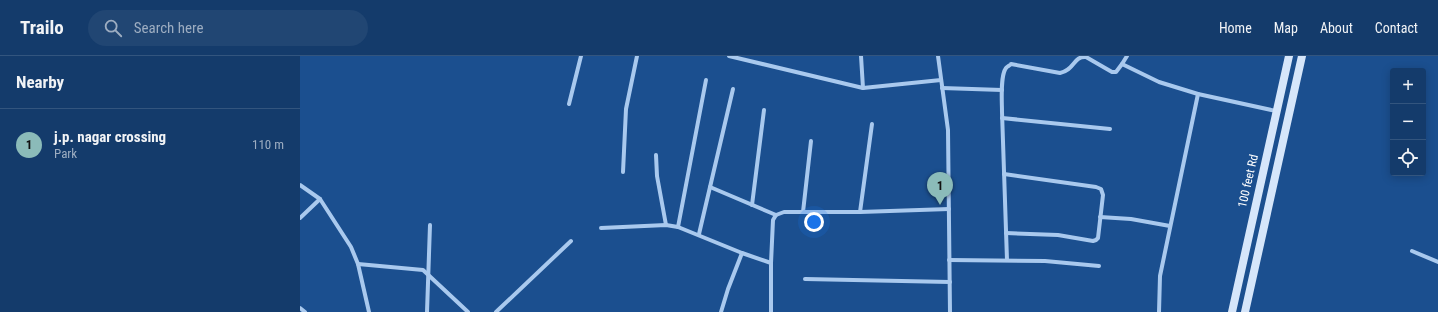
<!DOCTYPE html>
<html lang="en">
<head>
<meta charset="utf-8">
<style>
  body { margin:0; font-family:"Roboto Condensed",sans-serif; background:#214673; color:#f1f3f6 }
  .controls { position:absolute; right:12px; top:12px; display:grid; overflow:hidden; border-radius:4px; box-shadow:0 2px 10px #0003 }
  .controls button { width:36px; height:36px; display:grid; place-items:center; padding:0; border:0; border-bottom:1px solid #33557e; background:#143b6b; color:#f1f3f6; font:20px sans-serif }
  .you { position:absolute; left:514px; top:166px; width:14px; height:14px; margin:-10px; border:3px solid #fff; border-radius:50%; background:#1a73e8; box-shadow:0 0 0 6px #1a73e833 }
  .badge { display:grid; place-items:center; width:26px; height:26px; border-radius:50%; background:#8bbbb9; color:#111; font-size:13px; font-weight:700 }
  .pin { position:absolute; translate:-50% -33px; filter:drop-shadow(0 1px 2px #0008) }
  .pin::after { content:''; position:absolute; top:21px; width:14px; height:12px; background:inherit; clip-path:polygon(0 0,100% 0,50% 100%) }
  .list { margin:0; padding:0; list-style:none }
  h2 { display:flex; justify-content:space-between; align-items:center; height:52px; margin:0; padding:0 16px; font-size:17px }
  h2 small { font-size:13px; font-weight:400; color:#9dadc1 }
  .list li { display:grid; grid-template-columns:26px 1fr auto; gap:12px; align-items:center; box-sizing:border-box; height:72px; padding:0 16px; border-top:1px solid #33557e }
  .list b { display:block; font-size:15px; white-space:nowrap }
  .list p { margin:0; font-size:13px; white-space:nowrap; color:#9dadc1 }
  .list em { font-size:13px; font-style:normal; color:#9dadc1 }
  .icon { flex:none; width:22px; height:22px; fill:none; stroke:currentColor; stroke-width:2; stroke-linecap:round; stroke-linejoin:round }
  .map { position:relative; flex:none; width:1138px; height:256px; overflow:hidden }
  header { display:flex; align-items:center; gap:24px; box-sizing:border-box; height:56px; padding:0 20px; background:#143b6b; border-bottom:1px solid #33557e }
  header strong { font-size:19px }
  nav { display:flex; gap:22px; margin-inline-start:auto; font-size:14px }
  .search { width:280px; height:36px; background:#214673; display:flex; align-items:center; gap:10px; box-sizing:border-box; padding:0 14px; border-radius:22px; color:#9dadc1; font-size:15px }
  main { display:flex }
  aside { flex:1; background:#143b6b }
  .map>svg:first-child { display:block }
</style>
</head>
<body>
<header>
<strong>Trailo</strong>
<div class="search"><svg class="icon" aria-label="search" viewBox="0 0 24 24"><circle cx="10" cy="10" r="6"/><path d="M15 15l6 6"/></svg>Search here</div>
<nav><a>Home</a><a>Map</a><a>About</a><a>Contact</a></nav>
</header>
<main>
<aside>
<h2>Nearby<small></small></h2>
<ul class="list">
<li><span class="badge">1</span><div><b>j.p. nagar crossing</b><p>Park</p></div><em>110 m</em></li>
</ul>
</aside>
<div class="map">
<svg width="1138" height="256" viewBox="0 0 1138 256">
  <rect width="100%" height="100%" fill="#1b4f8f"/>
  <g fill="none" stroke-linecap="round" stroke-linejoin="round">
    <!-- minor -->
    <g stroke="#a9c9ee" stroke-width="4">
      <polyline points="429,0 563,32 641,24"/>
      <polyline points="561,0 563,32"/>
      <polyline points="638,0 648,74 650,256"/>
      <polyline points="827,0 822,8 859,26 898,38 976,55"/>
      <polyline points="642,32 702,34"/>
      <polyline points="269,48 281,0"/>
      <polyline points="702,62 810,73"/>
      <polyline points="356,99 357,120 366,169"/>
      <polyline points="323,116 326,53 337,0"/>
      <polyline points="704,118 796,131 801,133 803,139 798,182 796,184 793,185 758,179 706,177"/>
      <polyline points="0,129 20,143 51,191 58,208 69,256"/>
      <polyline points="410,131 476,159"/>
      <polyline points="452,149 464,54"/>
      <polyline points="503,156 511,85"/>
      <polyline points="560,156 572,68"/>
      <polyline points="800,161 831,163 870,170"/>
      <polyline points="0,162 20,143"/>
      <polyline points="378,171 406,24"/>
      <polyline points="301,172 366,169 378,171 442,197"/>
      <polyline points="399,178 433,33"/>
      <polyline points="1112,195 1138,206"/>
      <polyline points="649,204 745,205 799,210"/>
      <path d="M707 204 702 56C702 46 700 20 706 12 706 11 711 9 711 8L760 17C775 14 773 0 786 1L812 16H816L822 8"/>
      <polyline points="471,207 473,164 476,159 484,156 560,156 649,153"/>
      <polyline points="58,208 123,214 168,256"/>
      <polyline points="505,223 650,226"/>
      <polyline points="0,252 5,256"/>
      <polyline points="127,256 130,169"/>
      <polyline points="196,256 271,185"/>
      <polyline points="421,256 428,233 442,197 471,207 471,256"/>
      <polyline points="859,256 860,220 898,38"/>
    </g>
    <!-- secondary -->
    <g stroke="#d6e6fa" stroke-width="8">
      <polyline points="932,256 989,0"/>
      <polyline points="945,256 1002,0"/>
    </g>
  </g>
  <g text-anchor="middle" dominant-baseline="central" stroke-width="3.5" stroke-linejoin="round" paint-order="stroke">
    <!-- street labels -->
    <g font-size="12" fill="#fff" stroke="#1b4f8f">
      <text transform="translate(948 125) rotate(-77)">100 feet Rd</text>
    </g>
  </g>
</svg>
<div class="controls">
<button>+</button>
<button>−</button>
<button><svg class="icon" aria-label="locate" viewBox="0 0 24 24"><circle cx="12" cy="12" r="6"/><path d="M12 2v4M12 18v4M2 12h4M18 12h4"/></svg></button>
</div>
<div class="you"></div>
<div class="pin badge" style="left:640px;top:149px">1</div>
</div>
</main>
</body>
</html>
